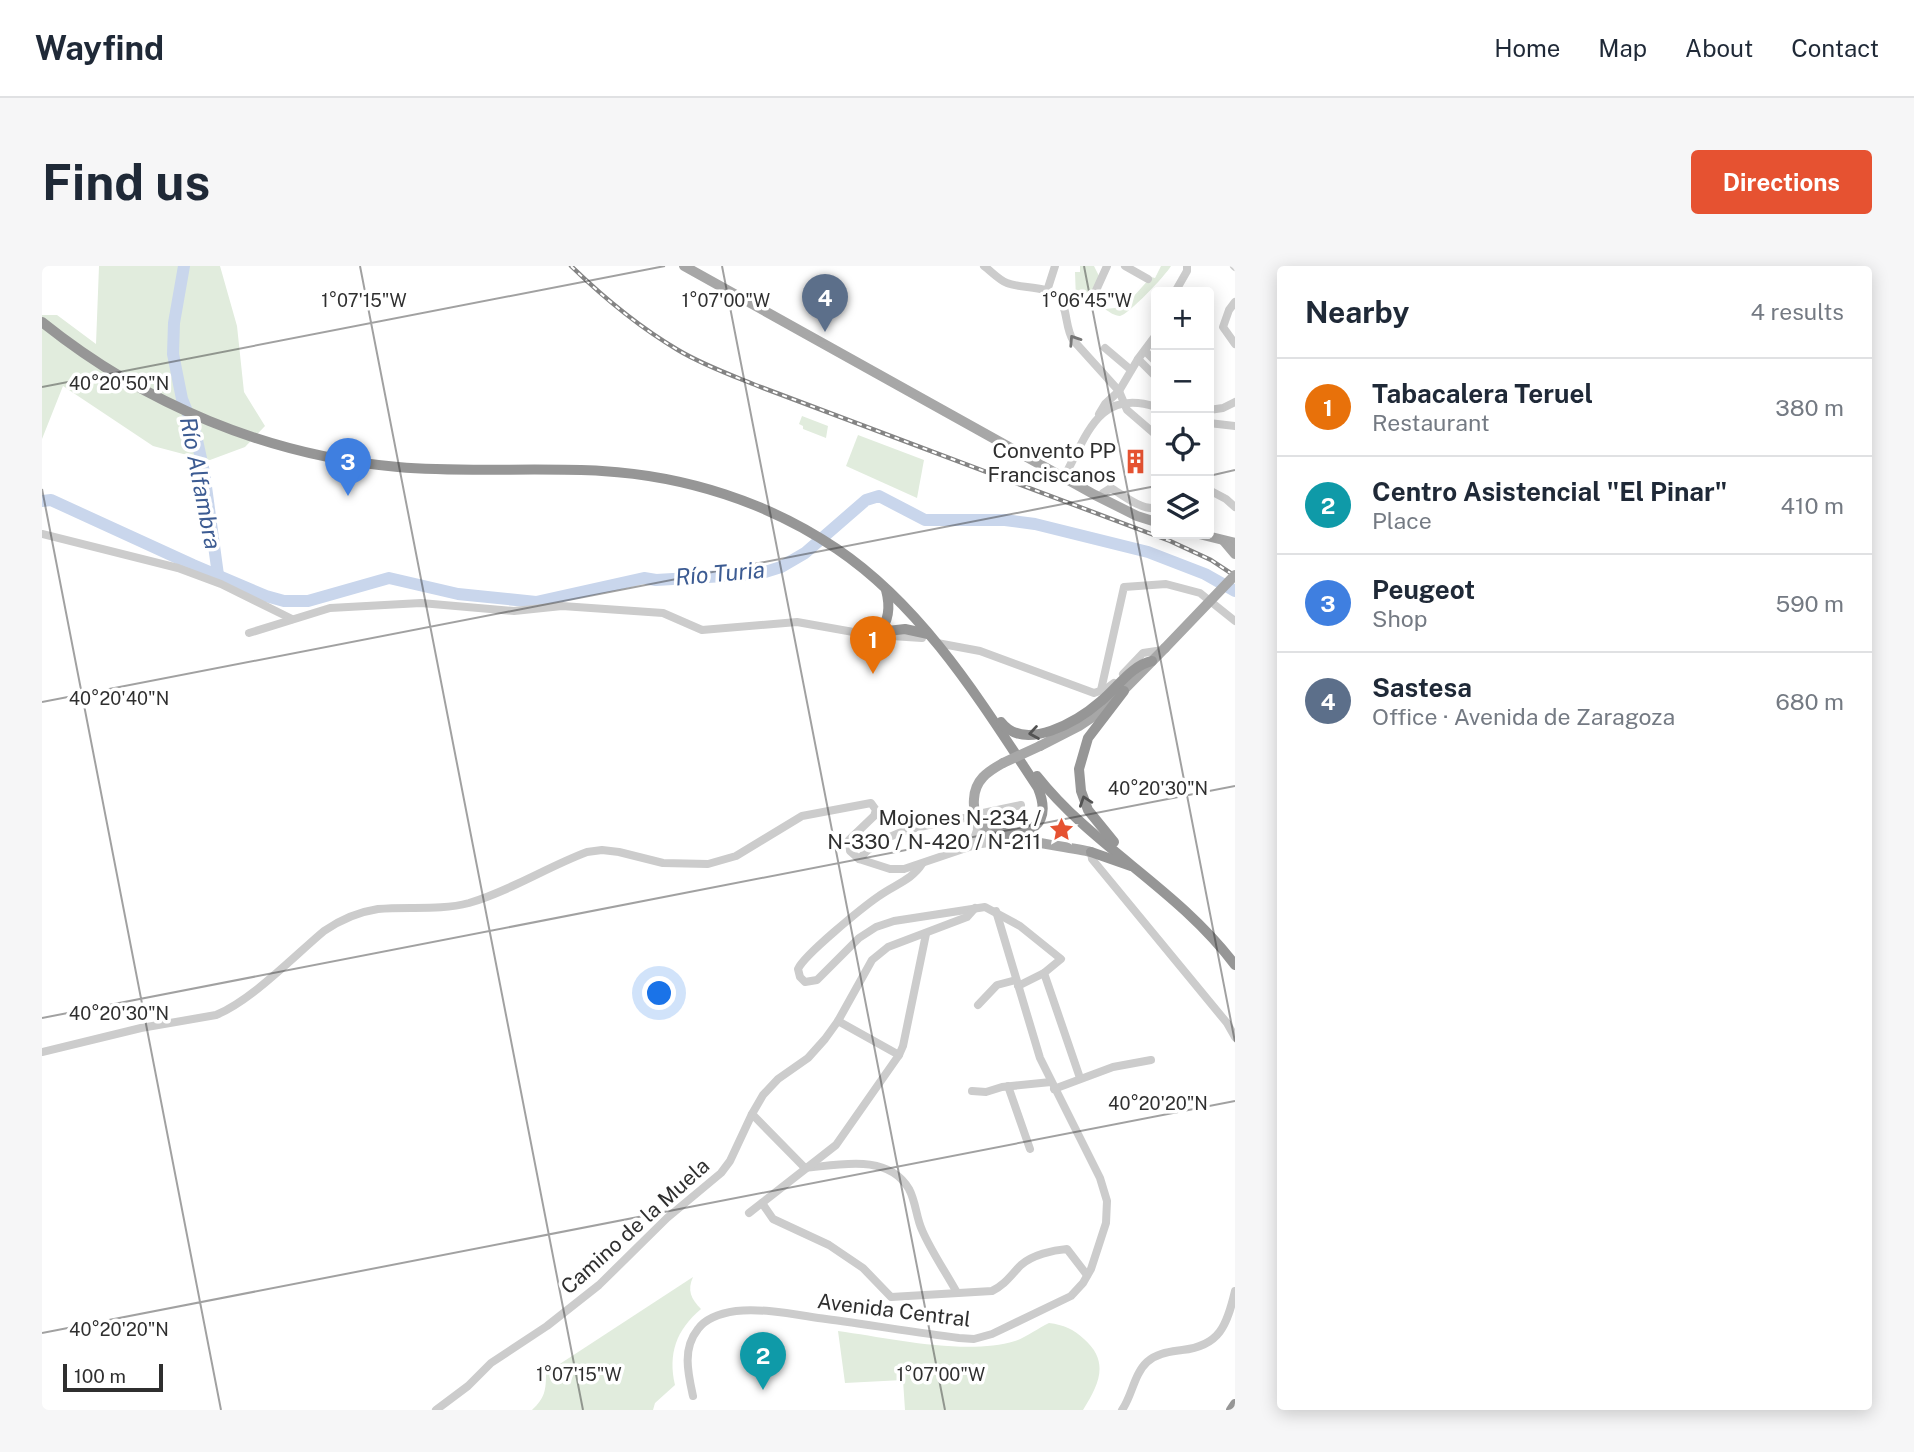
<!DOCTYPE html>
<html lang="en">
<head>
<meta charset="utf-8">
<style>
  body { margin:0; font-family:"Public Sans",sans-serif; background:#f6f6f7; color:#1f2937 }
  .controls { position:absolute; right:21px; top:21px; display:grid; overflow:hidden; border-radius:7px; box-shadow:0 4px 18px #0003 }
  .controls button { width:63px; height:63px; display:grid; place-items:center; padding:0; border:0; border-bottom:2px solid #e0e1e3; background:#fff; color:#1f2937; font:35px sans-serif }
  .scale { position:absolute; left:21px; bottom:18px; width:100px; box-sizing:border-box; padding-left:7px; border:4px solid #2f2f2f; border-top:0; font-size:19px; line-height:24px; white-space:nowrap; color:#2f2f2f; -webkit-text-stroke:5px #fff; paint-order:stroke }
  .you { position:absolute; left:618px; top:728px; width:24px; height:24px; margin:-18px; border:5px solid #fff; border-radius:50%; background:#1a73e8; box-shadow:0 0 0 10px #1a73e833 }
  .badge { display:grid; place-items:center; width:46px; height:46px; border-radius:50%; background:#e65231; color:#fff; font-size:23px; font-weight:700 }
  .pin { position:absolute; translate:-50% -58px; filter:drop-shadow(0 2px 4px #0008) }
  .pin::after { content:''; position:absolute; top:37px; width:24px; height:21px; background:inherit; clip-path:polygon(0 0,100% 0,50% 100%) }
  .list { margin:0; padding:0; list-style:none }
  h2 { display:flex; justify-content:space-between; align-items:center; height:91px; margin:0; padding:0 28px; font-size:30px }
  h2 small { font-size:23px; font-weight:400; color:#747a83 }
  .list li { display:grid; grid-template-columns:46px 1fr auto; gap:21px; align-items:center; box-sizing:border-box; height:98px; padding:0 28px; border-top:2px solid #e0e1e3 }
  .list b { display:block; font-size:26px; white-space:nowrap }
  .list p { margin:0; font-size:23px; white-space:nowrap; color:#747a83 }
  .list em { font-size:23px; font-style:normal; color:#747a83 }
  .icon { flex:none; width:38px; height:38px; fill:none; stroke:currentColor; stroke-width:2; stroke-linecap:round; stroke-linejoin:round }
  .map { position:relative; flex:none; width:1193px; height:1144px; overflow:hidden; border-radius:7px }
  header { display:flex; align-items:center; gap:42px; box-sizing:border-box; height:98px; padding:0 35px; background:#fff; border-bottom:2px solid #e0e1e3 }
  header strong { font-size:33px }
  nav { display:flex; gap:38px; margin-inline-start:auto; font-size:24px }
  .intro { display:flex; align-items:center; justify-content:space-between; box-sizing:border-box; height:168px; padding:0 42px }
  h1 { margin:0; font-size:49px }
  .button { padding:18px 32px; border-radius:7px; background:#e65231; color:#fff; font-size:24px; font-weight:700 }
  main { display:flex; gap:42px; padding:0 42px }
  aside { flex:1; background:#fff; border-radius:7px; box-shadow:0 4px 18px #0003 }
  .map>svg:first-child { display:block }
</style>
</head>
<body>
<header>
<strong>Wayfind</strong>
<nav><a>Home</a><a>Map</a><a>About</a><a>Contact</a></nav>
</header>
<div class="intro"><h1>Find us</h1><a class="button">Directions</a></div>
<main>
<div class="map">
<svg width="1193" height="1144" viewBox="0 0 1193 1144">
  <rect width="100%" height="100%" fill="#fff"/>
  <!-- green -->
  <g fill="#e1ecdd">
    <polygon points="57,0 178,0 195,60 202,126 223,160 203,181 168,194 145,189 111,180 21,120 0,173 0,49 15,49 54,78"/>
    <polygon points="1038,0 1052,0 1057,10 1048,36 1034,34 1033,6 1038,6"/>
    <path d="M1119 0H1129C1124 9 1086 49 1078 50 1073 50 1067 46 1063 43L1082 41 1109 11 1113 12Z"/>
    <polygon points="760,150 786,160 784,172 761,163 761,160 757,158"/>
    <polygon points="816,169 882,194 875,232 804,200"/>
    <path d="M651 1011C645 1024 649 1033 659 1043 634 1064 626 1088 633 1119L613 1137 611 1144H490C503 1132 504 1124 504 1107Z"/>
    <path d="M1007 1057C1022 1059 1031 1063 1042 1073 1068 1096 1057 1118 1041 1144H863L861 1114 803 1117 796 1065C848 1072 924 1090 973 1075 985 1071 996 1062 1007 1057Z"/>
  </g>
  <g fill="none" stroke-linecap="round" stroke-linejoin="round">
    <!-- river -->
    <g stroke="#c9d6ec" stroke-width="12">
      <polyline points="142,0 132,57 131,88 140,133 153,165 162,206 176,309"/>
      <polyline points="0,235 9,234 151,299 224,330 242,335 266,335 347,312 416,328 494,336 602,312 614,314 717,308 739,301 763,287 824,234 837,230 883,254 963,254 993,258 1106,286 1163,308 1193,325"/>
    </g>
    <!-- minor -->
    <g stroke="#ccc" stroke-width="8">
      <path d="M942 0C949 5 957 14 965 17 980 23 1006 19 1017 32 1026 43 1023 62 1031 74L1077 125 1085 144 1114 169"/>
      <polyline points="1083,0 1106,13"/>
      <polyline points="1192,0 1193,1"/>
      <polyline points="1005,25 1013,0"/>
      <polyline points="1133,26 1145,5 1145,0"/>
      <polyline points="1051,31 1065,0"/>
      <polyline points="1193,36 1187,44 1181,61 1193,78"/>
      <polyline points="1063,82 1089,104"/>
      <polyline points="1103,85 1114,96"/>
      <polyline points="1096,93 1114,111"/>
      <polyline points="1167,144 1181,142 1193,136"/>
      <polyline points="1057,148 1063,138 1077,125 1096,93 1114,69"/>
      <polyline points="1167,157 1193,160"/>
      <path d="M1022 211C1045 170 1056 122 1114 141"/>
      <polyline points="1167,224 1184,233 1193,241"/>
      <path d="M1060 232 1061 227 1069 222C1082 230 1099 244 1114 242"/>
      <polyline points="0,268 136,302 179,318 250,353"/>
      <polyline points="207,367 288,342 379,337 472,345 520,340 621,347 660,364 755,356 817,367 827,368 837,366"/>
      <polyline points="834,369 880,372"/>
      <polyline points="895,377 938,385 1052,427 1064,423 1072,417"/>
      <polyline points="1081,408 1101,387 1121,384"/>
      <polyline points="1059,424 1082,321 1124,318 1158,327 1193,355"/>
      <polyline points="941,547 979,539"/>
      <path d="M922 552C886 560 842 563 817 593L848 603H862L933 579 943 573 947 564"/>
      <polyline points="931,576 935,564 934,552"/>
      <polyline points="940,578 968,573"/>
      <polyline points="1049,586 1050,593 1185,757 1193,771"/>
      <path d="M880 598C870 614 852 619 837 630 821 641 762 689 756 703L758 711 763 716 775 714 817 672 834 661 852 655 943 641 978 660 1019 693 1002 707 976 720"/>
      <polyline points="1002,707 1038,812"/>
      <polyline points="936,739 955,719 974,714"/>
      <polyline points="796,755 857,789"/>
      <path d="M0 786 99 762 174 749C210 734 251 691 282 665 298 654 316 646 336 643 366 640 397 645 427 637 468 625 505 601 545 586L560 584 577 586 621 597 666 598 694 590 760 550 829 537 834 544 832 550 807 574 808 585 817 593"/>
      <polyline points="966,820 988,883"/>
      <polyline points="1012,823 1071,801 1109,794"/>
      <polyline points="930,825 944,826 960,821 1009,816"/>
      <path d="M710 848 763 902C797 899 846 887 867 923 874 936 874 951 880 964 889 985 903 1005 914 1025"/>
      <path d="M720 937 731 953 787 979 821 1002 849 1031 950 1025C963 1019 969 1009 979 999 990 989 1011 984 1025 983L1045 1009"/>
      <polyline points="707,947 794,879 857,789 861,780 884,668"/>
      <path d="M651 1130C646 1107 640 1083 656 1063 664 1052 680 1047 694 1045 723 1042 755 1049 784 1053 828 1059 872 1066 917 1072L932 1073 950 1068 1029 1030 1041 1017 1049 1003 1064 957 1065 935 1058 912 998 792 954 645"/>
      <polyline points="394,1144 426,1120 449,1097 505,1060 557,1019 625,952 679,907 688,895 710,848 721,829 736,813 766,792 783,773 796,755 830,694 846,681 925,651 933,642"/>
      <path d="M1080 1144C1090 1130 1092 1108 1105 1096 1115 1087 1127 1086 1140 1084 1178 1080 1185 1059 1193 1025"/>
    </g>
    <!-- major -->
    <g stroke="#a7a7a7" stroke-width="10">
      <polyline points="642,0 1053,229 1095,250 1114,256"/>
      <polyline points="1157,268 1193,277"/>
      <polyline points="1182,275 1193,288"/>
      <polyline points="998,480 1037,460 1064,442 1123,382"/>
      <path d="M961 497C945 506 933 514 932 533 931 545 934 555 944 562 960 574 1025 580 1049 586"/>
    </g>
    <!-- highway -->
    <g stroke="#969696" stroke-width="10">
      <path d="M0 56C102 138 226 190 356 201 424 207 492 201 560 205 643 210 726 236 795 283 882 342 939 436 996 522 1011 559 987 572 953 566"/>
      <polyline points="837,366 863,363 886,368"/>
      <path d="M837 366C848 354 848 339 844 324"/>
      <path d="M959 456C983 487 1036 455 1059 435 1075 422 1090 399 1110 395"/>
      <path d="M995 510C1051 581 1136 623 1193 699"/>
      <polyline points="1072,576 1046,544 1039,525 1037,503 1046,472 1082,425"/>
      <polyline points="1049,586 1089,600"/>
      <polyline points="1189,1144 1193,1138"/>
    </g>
    <defs>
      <path id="rail" d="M529 0C562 32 597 61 636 84 661 99 689 109 716 120L1128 275 1169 294 1193 310"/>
    </defs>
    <!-- rail casing -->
    <use href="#rail" stroke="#848484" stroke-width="4.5"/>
    <!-- rail -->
    <use href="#rail" stroke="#fff" stroke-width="2" stroke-dasharray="5" stroke-linecap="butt"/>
    <!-- major-bridge -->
    <g stroke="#a7a7a7" stroke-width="10">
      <polyline points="1123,382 1193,309"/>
      <polyline points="961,497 998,480"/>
    </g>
  </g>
  <!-- one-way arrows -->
  <defs><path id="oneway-chevron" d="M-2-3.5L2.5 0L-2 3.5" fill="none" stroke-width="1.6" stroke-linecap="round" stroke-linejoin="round" transform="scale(1.75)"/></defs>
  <use stroke="#767676" href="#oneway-chevron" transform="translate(1032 74) rotate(-123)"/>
  <g stroke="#535353">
    <use href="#oneway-chevron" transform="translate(992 467) rotate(171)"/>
    <use href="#oneway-chevron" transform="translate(1043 535) rotate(-109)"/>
  </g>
  <!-- ticks -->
  <path fill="none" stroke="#2f2f2f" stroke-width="2" stroke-opacity="0.45" d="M318 0 541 1144M680 0 903 1144M1042 0 1193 776M0 121 623 0M1167 210 1193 204M0 223 179 1144M0 436 1114 220M0 752 1193 520M0 1067 1193 835"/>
  <!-- icons -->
  <defs>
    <symbol id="building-bare" viewBox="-9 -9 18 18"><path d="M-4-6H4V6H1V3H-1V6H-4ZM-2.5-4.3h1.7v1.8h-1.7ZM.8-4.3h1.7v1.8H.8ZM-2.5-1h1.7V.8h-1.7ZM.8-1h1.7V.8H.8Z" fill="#e65231" stroke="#fff" stroke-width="2.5" paint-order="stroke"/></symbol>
    <symbol id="sight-bare" viewBox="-9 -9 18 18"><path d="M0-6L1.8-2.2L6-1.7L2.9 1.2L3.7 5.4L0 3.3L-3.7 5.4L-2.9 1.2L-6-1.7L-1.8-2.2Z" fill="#e65231" stroke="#fff" stroke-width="2.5" paint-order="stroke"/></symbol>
  </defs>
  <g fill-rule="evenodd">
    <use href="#building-bare" x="1076" y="178" width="35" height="35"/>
    <use href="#sight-bare" x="1002" y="546" width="35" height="35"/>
  </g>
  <g text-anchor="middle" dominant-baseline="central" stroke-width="7" stroke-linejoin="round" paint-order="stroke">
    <!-- poi labels -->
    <g font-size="21" fill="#2f2f2f" stroke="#fff" text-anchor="end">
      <text x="1074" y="184">Convento PP<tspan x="1074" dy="24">Franciscanos</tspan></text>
      <text x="999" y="551">Mojones N-234 /<tspan x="999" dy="24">N-330 / N-420 / N-211</tspan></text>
    </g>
    <!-- street labels -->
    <g font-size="21" fill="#2f2f2f" stroke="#fff">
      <text transform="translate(593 960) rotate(-42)">Camino de la Muela</text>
      <text transform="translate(852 1044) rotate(7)">Avenida Central</text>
    </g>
    <!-- water labels -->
    <g font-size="23" font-style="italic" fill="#3c5b92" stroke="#fff">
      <text transform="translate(159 217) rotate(79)">Río Alfambra</text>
      <text transform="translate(678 307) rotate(-5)">Río Turia</text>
    </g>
  </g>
  <g font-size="18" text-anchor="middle" fill="#2f2f2f" stroke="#fff" stroke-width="7" stroke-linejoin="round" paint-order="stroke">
    <text x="322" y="41">1°07'15"W</text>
    <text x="684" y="41">1°07'00"W</text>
    <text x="1045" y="41">1°06'45"W</text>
    <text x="77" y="124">40°20'50"N</text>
    <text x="77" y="439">40°20'40"N</text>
    <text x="1116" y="529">40°20'30"N</text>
    <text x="77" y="754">40°20'30"N</text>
    <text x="1116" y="844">40°20'20"N</text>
    <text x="77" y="1070">40°20'20"N</text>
    <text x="537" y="1115">1°07'15"W</text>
    <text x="899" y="1115">1°07'00"W</text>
  </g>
</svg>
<div class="controls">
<button>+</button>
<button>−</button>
<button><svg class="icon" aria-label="locate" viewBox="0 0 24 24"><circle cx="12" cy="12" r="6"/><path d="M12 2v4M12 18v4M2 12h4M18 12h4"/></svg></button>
<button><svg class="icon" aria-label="layers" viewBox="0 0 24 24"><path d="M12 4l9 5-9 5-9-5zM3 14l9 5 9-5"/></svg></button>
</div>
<div class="scale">100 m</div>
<div class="you"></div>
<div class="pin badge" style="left:831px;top:408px;background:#e8710a">1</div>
<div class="pin badge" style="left:721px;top:1124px;background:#0f9aa8">2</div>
<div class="pin badge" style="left:306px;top:230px;background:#3f7fe0">3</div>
<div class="pin badge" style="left:783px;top:66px;background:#5c6f8a">4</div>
</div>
<aside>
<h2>Nearby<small>4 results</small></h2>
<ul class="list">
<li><span class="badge" style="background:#e8710a">1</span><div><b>Tabacalera Teruel</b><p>Restaurant</p></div><em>380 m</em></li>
<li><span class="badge" style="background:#0f9aa8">2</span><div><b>Centro Asistencial &quot;El Pinar&quot;</b><p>Place</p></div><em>410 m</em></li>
<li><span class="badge" style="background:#3f7fe0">3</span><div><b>Peugeot</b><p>Shop</p></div><em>590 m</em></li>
<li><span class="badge" style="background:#5c6f8a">4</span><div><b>Sastesa</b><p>Office · Avenida de Zaragoza</p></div><em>680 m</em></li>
</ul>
</aside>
</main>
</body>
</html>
